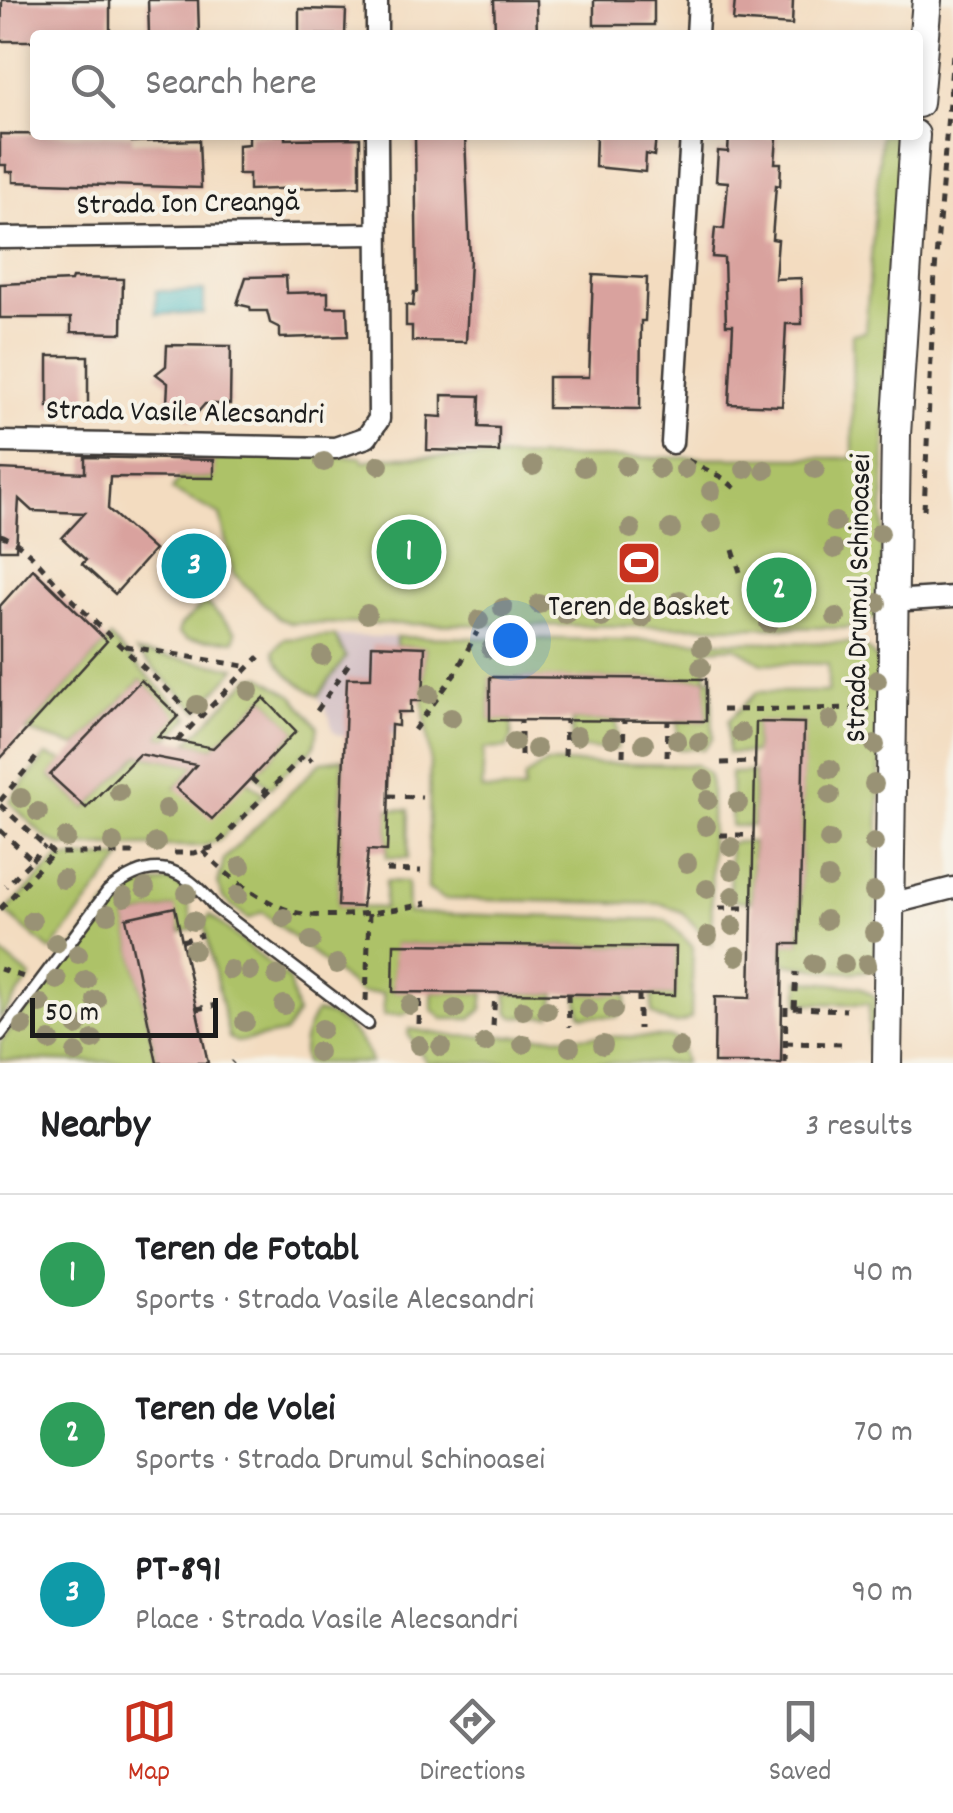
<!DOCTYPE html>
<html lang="en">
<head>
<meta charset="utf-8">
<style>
  body { margin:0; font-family:Dekko,sans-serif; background:#f2f2f2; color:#202124 }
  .scale { position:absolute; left:30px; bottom:25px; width:188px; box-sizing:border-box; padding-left:10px; border:5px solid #1c1c1c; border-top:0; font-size:28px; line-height:35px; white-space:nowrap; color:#1c1c1c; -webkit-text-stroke:8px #f7f3e8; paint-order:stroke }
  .you { position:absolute; left:510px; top:640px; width:35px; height:35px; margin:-25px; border:8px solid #fff; border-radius:50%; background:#1a73e8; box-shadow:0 0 0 15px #1a73e833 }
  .badge { display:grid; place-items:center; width:65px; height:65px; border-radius:50%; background:#c8321e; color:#fff; font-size:32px; font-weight:700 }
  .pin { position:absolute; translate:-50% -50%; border:5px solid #fff; box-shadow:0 2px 10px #0006 }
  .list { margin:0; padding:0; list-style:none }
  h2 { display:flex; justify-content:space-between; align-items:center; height:130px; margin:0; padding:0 40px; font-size:42px }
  h2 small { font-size:32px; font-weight:400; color:#757577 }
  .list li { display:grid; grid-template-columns:65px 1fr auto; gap:30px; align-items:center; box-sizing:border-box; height:160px; padding:0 40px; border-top:2px solid #e0e0e0 }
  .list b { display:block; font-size:38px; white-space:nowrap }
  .list p { margin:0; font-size:32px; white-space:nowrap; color:#757577 }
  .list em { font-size:32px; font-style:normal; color:#757577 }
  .icon { flex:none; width:55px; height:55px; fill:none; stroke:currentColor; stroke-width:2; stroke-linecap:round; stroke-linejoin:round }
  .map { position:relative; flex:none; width:953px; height:1063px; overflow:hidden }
  .search { position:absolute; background:#fff; box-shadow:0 5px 15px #0003; left:30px; right:30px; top:30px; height:110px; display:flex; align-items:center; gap:25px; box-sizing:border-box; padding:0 35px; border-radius:10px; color:#757577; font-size:38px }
  .sheet { height:610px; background:#fff }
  nav { display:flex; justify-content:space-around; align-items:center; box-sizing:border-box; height:140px; border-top:2px solid #e0e0e0; background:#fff; font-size:28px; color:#757577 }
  nav a { display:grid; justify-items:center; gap:5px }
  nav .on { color:#c8321e }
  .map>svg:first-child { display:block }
</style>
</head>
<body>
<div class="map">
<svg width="953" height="1063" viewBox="0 0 953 1063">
  <rect width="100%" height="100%" fill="#f7f3e8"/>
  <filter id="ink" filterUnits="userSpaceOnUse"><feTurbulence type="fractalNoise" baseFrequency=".01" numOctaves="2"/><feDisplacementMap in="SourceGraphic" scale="20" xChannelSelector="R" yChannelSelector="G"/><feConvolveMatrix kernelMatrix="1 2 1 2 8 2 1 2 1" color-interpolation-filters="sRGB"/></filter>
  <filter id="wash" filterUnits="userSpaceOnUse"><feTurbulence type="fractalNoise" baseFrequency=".0048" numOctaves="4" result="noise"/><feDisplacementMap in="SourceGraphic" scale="40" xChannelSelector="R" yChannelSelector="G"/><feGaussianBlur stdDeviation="2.25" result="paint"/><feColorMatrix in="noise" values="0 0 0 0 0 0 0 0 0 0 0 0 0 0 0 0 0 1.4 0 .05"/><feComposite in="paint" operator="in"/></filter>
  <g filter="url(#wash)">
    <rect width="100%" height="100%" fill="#f3dcc0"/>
    <!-- industrial -->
    <polygon fill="#d2bec3" points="328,636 396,637 400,657 396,734 339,736 333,731 329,716 318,696"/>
    <!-- green -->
    <g fill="#adc267" stroke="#646f42" stroke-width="2.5">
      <polygon points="881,135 904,135 889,316 880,619 865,618 847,628 290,623 278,618 233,573 220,515 172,490 179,478 213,478 214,455 362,457 363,461 391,457 853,458 852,334 865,332"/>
      <polygon points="203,604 209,605 236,632 234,641 187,639 178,633 181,625"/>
      <path d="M335 636 346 657 318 696C301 684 279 673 274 651L284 639Z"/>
      <path d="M396 637 857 643C870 650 877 656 882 671L876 966C859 980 806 966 783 963V944L799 943 803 723 756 722 755 753H728V721L757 692H828V664L762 663 735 647 707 649 706 678 712 679 713 738 703 749H678L677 721H706V679L490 678V719L512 720 511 739 507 748 484 749 482 790H524L525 777 546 763 696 765 708 773 711 784 712 944 682 912 662 904 444 899 428 889 430 757 423 701 425 648 396 646Z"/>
      <polygon points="110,638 189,717 168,739 158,737 177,716 141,680 77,746 26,731"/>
      <polygon points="137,652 236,668 198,711"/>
      <polygon points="260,676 293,696 318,727 314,747 308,754 305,752 270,788 255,774 296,731 264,698 213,748 187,743 250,678"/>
      <polygon points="572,720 617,721 617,749 572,748"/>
      <polygon points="46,755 64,761 50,776 86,808 139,755 196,765 176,788 248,781 264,794 219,840 204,846 62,846 47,839 9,802"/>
      <path d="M343 759 338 906 384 908 386 881 407 882 408 913 666 920 693 947 691 1018C678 1027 664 1023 652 1013V995H675V947L395 944 393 991 411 992 410 1011 402 1015H384L383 993H361L262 912 248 919 223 898 218 884 224 859 321 762Z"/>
      <polygon points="754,772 753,826 731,826 731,773"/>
      <polygon points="388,809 409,810 408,858 387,857"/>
      <polygon points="734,842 753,842 752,901 738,901 730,897 729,844"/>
      <polygon points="123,857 51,951 5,912 59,858"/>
      <polygon points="170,881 185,889 194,929 180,932 174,907 126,918 157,1063 0,1060 0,1043 106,906 134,888"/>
      <polygon points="210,915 289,980 297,1014 285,1033 237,1042 229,1038 204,923"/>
      <polygon points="0,952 31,977 0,1019"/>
      <polygon points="799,980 860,987 875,997 876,1053 868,1053 869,1004 799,1003"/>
      <polygon points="432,992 484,993 482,1010 470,1019 443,1019 432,1009"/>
      <polygon points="506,993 556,994 551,1016 514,1017 509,1013"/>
      <polygon points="577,994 626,994 626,1007 617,1017 584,1016 580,1014"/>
      <path d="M316 1012C339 1014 367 1041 371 1063H305C299 1045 307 1028 316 1012Z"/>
      <polygon points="410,1029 452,1036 669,1037 680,1041 685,1063 427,1063 408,1034"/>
    </g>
    <!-- water -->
    <rect fill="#4cbac4" stroke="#346b70" stroke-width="2.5" x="156" y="291" width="48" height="23"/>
    <g id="blocks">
      <!-- building -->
      <g fill="#d9a29e">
        <polygon points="2,0 110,0 110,35 35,35 35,41 1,41"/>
        <polygon points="148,0 198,0 199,35 149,35"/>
        <polygon points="494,0 536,0 537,35 495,32"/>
        <rect x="594" y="0" width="60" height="25"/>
        <polygon points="735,0 793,0 792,25 733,21"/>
        <polygon points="299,9 346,10 345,35 299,35"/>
        <polygon points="0,134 132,135 132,142 199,140 201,188 13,182 13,172 6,172 6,165 0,165"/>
        <polygon points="249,135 285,135 285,139 360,138 360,186 249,190 249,174 238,174 238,145 249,144"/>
        <polygon points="415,135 465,135 470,260 466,342 412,341 412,326 406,326 406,305 413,306 414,292 417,292"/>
        <polygon points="596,135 656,135 654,156 646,154 645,172 595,167"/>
        <polygon points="729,135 777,138 775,163 781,163 780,186 776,185 772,239 778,240 775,279 801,278 802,324 786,324 782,406 729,404 733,325 726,325 724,258 712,257 715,228 724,229 728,182 716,181 718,151 728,152"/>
        <polygon points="593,275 647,278 645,321 641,321 640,409 548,408 548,377 589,377"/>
        <polygon points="286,276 287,293 328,292 328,307 347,307 348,336 280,338 280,328 270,323 267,311 251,311 250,307 237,304 246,277"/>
        <polygon points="72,278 123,279 122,333 71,332 71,318 0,318 0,284 71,281"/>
        <polygon points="167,345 231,346 230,404 205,404 190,421 178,404 167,403 168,383 156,374 166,366"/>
        <rect x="48" y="356" width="40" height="51"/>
        <polygon points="442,395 480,396 479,427 499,428 499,452 427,450 428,416 442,417"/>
        <polygon points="85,457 214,460 214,478 110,477 108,509 154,550 115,594 82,564 86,560 62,538 85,513 32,511 19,499 16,550 0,550 0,469 85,473"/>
        <polygon points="199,544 217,561 190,588 172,571"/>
        <polygon points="33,569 107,641 0,759 0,606"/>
        <polygon points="372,645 425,647 423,701 411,701 411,712 398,712 398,726 391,725 387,851 368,850 362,907 338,906 347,678 371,678"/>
        <polygon points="490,677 706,679 706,721 490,720"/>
        <polygon points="141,680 178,716 158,737 213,748 264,698 296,731 212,819 176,788 196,765 139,754 86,808 50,775"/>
        <polygon points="756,722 804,723 799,944 783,944 781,1063 714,1063 715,997 750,998"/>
        <polygon points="175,907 183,946 208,1063 157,1063 126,918"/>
        <polygon points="394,944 676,947 675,995 393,992"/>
      </g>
    </g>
  </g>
  <g filter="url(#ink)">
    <use href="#blocks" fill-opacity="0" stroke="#3c3935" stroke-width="2.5"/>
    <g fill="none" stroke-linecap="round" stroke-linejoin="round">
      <defs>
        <path id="lane" d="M0 1035 108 891C153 854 183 866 216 908L368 1024"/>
        <g id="street">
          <polyline points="377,0 377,35"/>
          <polyline points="697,35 699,0"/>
          <polyline points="0,238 377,234"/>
          <polyline points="0,442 335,448 367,437 379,419 377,135"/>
          <polyline points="672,443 691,135"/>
          <polyline points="892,601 953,597"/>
          <polyline points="890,904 953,888"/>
        </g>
        <g id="secondary">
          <polyline points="918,103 927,0"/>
          <polyline points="887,1063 896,435 915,135"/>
        </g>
      </defs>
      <!-- lane casing -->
      <use href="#lane" stroke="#3c3935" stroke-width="15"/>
      <!-- street casing -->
      <use href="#street" stroke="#3c3935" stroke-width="25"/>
      <!-- secondary casing -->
      <use href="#secondary" stroke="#3c3935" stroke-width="32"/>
      <!-- path -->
      <g stroke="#3c3935" stroke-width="5" stroke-dasharray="8 8" stroke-linecap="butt">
        <polyline points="687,460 723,478 736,489"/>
        <polyline points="924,510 935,271 953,54"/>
        <path d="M0 535C29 544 52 581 74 602 115 642 158 679 198 720"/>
        <polyline points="200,540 221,549"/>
        <polyline points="733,550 740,572"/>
        <polyline points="125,646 250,667"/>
        <polyline points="722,710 869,708"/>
        <polyline points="317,711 352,659"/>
        <polyline points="414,730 455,674 477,632"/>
        <polyline points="177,741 259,657"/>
        <polyline points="521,756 521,720"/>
        <polyline points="565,756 566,720"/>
        <polyline points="623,756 624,721"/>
        <polyline points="667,757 668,721"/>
        <polyline points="721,763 755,762"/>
        <polyline points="251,778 267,793"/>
        <polyline points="388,796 422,797"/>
        <polyline points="0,801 40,753"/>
        <polyline points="0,805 53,853 138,853"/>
        <polyline points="0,830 32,860 6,886"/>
        <polyline points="720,835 753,835"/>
        <path d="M203 851C228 877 259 901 294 912 323 921 397 911 427 903"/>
        <polyline points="174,853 194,853 214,847 305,754 312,761"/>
        <polyline points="32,860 45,846"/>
        <polyline points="386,870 421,871"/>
        <polyline points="719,908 752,908"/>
        <polyline points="0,909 53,853"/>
        <polyline points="182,941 202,935"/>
        <polyline points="0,969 24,977"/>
        <polyline points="568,994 569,1027"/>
        <polyline points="639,994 639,1029"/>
        <polyline points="366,1001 369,914"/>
        <polyline points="794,1008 846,1010"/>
        <polyline points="196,1009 217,1005"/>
        <polyline points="419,1024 420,992"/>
        <polyline points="493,1026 495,993"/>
        <polyline points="785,1043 844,1044"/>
        <polyline points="232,1063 233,1062"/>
        <polyline points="785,1063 786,1007 794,1008 796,972"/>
      </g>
      <!-- lane -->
      <use href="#lane" stroke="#fff" stroke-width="10"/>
      <!-- street -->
      <use href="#street" stroke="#fff" stroke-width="20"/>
      <!-- secondary -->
      <use href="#secondary" stroke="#fff" stroke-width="28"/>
    </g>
    <!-- trees -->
    <g fill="#999274">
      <circle cx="324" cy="462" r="10"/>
      <circle cx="379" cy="465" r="10"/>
      <circle cx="533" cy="466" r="10"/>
      <circle cx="626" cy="466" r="10"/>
      <circle cx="584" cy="467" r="10"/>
      <circle cx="659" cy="469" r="10"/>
      <circle cx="685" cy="469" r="10"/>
      <circle cx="745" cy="469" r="10"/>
      <circle cx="815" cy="469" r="10"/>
      <circle cx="765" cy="470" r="10"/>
      <circle cx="711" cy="491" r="10"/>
      <circle cx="835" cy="522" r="10"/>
      <circle cx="712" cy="523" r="10"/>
      <circle cx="631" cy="529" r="10"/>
      <circle cx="671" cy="529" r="10"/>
      <circle cx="880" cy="533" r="10"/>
      <circle cx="834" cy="549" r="10"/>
      <circle cx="680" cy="600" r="10"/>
      <circle cx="877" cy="603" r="10"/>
      <circle cx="539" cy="604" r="10"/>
      <circle cx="503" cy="608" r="10"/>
      <circle cx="367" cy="614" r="10"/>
      <circle cx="566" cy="615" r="10"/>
      <circle cx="836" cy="617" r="10"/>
      <circle cx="602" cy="618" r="10"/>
      <circle cx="642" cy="618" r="10"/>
      <circle cx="479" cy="620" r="10"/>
      <circle cx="769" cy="623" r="10"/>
      <circle cx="702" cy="647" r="10"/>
      <circle cx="491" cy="649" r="10"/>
      <circle cx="322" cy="656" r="10"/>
      <circle cx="701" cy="667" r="10"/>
      <circle cx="877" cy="680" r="10"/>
      <circle cx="249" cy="691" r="10"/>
      <circle cx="429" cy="694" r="10"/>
      <circle cx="197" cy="705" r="10"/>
      <circle cx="451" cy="718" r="10"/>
      <circle cx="830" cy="720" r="10"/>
      <circle cx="741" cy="733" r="10"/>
      <circle cx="577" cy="736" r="10"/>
      <circle cx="612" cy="738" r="10"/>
      <circle cx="677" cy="740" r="10"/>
      <circle cx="514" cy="742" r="10"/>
      <circle cx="699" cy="742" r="10"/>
      <circle cx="644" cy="744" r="10"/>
      <circle cx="875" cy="745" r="10"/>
      <circle cx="536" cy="749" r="10"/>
      <circle cx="830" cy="769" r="10"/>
      <circle cx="704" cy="780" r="10"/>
      <circle cx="874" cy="784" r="10"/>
      <circle cx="119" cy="792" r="10"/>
      <circle cx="830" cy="795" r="10"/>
      <circle cx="21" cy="798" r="10"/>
      <circle cx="708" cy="800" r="10"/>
      <circle cx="738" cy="803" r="10"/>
      <circle cx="166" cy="809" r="10"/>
      <circle cx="38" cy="812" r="10"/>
      <circle cx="706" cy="826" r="10"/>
      <circle cx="66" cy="838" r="10"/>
      <circle cx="829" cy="840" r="10"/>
      <circle cx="113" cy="843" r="10"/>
      <circle cx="156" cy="843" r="10"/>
      <circle cx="874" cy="843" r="10"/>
      <circle cx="731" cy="847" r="10"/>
      <circle cx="687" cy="863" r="10"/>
      <circle cx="241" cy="866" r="10"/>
      <circle cx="732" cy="870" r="10"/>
      <circle cx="828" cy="878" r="10"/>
      <circle cx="63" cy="879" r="10"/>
      <circle cx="145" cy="888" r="10"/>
      <circle cx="707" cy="889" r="10"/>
      <circle cx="874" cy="892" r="10"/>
      <circle cx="187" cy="893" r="10"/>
      <circle cx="238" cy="895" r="10"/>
      <circle cx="733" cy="896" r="10"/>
      <circle cx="124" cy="897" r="10"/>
      <circle cx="108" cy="914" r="10"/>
      <circle cx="284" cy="918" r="10"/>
      <circle cx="826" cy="920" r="10"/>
      <circle cx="32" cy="921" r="10"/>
      <circle cx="193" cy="921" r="10"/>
      <circle cx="733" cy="926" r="10"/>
      <circle cx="874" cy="932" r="10"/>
      <circle cx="708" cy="936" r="10"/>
      <circle cx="311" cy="941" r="10"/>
      <circle cx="56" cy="943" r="10"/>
      <circle cx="194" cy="950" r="10"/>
      <circle cx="78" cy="954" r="10"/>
      <circle cx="737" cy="956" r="10"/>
      <circle cx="337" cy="964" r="10"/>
      <circle cx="814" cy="964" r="10"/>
      <circle cx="844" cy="964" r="10"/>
      <circle cx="867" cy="964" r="10"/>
      <circle cx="230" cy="970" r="10"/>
      <circle cx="250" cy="971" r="10"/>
      <circle cx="277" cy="976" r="10"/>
      <circle cx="57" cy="980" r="10"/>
      <circle cx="86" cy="980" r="10"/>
      <circle cx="96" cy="1000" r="10"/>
      <circle cx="41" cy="1004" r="10"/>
      <circle cx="284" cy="1005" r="10"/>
      <circle cx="410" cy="1005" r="10"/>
      <circle cx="455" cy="1009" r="10"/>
      <circle cx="588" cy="1009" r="10"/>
      <circle cx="523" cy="1010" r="10"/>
      <circle cx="547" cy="1010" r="10"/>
      <circle cx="613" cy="1010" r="10"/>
      <circle cx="245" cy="1022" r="10"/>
      <circle cx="23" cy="1026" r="10"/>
      <circle cx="77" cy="1026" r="10"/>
      <circle cx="322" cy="1029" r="10"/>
      <circle cx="93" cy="1040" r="10"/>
      <circle cx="50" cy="1041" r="10"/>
      <circle cx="485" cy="1043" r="10"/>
      <circle cx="523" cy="1044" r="10"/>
      <circle cx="419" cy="1045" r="10"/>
      <circle cx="603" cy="1045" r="10"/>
      <circle cx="441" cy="1047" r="10"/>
      <circle cx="570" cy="1047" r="10"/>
      <circle cx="679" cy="1047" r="10"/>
      <circle cx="318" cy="1052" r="10"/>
      <circle cx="76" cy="1053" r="10"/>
    </g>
  </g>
  <!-- icons -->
  <defs>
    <symbol id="stadium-square" viewBox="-11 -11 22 22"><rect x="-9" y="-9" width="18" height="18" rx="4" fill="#c8321e" stroke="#f7f3e8"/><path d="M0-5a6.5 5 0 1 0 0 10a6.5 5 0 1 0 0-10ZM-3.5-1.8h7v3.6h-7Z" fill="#fff"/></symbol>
  </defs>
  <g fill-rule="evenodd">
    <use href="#stadium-square" x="614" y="538" width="50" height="50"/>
  </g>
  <g text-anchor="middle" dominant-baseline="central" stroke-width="8" stroke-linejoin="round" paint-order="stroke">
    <!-- street labels -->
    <g font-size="30" fill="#1c1c1c" stroke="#f7f3e8">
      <text transform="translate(188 206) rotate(-1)">Strada Ion Creangă</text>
      <text transform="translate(185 415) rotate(1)">Strada Vasile Alecsandri</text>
      <text transform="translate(861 598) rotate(-89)">Strada Drumul Schinoasei</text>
    </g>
    <!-- poi labels -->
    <g font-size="30" fill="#1c1c1c" stroke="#f7f3e8">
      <text x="639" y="609">Teren de Basket</text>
    </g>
  </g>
</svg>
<div class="scale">50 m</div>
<div class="you"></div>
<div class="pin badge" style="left:409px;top:552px;background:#2e9e5b">1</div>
<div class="pin badge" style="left:779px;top:590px;background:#2e9e5b">2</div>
<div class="pin badge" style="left:194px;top:566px;background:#0f9aa8">3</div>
<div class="search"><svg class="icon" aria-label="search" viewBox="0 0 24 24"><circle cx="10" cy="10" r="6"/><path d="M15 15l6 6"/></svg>Search here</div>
</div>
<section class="sheet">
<h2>Nearby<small>3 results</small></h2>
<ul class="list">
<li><span class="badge" style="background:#2e9e5b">1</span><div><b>Teren de Fotabl</b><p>Sports · Strada Vasile Alecsandri</p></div><em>40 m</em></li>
<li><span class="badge" style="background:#2e9e5b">2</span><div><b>Teren de Volei</b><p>Sports · Strada Drumul Schinoasei</p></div><em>70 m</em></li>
<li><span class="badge" style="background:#0f9aa8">3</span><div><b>PT-891</b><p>Place · Strada Vasile Alecsandri</p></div><em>90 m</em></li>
</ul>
</section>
<nav>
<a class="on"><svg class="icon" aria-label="map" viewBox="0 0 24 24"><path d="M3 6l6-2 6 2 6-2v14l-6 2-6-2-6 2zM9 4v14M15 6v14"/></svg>Map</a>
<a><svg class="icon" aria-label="directions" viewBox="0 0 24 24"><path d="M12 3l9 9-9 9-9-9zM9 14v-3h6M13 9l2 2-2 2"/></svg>Directions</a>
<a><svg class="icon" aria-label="saved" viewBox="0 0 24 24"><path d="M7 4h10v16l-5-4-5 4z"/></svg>Saved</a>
</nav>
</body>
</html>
